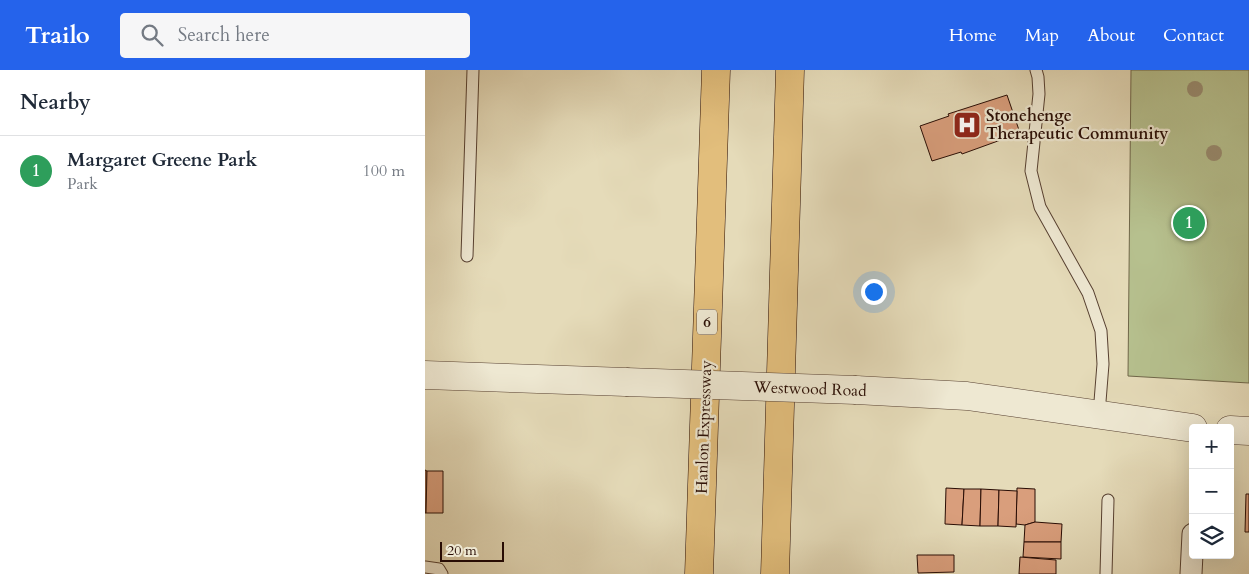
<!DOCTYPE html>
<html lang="en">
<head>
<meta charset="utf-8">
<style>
  body { margin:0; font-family:Cardo,serif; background:#f6f6f7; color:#1f2937 }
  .controls { position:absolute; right:15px; bottom:15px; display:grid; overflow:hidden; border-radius:5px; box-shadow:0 5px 20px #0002 }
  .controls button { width:45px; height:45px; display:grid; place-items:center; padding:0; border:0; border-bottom:1px solid #e0e1e3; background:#fff; color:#1f2937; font:25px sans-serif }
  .scale { position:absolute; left:15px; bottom:12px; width:64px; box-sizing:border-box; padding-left:5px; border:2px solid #280c04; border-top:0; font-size:14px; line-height:18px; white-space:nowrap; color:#280c04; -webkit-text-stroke:4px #eee8d2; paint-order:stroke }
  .you { position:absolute; left:448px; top:221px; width:18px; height:18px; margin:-12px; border:4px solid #fff; border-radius:50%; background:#1a73e8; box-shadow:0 0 0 8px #1a73e833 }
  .badge { display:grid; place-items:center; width:32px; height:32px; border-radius:50%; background:#2563eb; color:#fff; font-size:16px; font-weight:700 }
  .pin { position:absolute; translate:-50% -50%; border:2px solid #fff; box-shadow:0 1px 5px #0006 }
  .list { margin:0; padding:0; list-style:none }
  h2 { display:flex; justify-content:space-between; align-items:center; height:65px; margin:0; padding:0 20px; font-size:21px }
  h2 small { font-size:16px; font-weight:400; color:#747a83 }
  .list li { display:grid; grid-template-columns:32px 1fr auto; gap:15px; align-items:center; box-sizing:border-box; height:70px; padding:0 20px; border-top:1px solid #e0e1e3 }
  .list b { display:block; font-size:19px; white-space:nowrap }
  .list p { margin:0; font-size:16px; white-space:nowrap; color:#747a83 }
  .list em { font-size:16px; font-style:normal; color:#747a83 }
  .icon { flex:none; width:28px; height:28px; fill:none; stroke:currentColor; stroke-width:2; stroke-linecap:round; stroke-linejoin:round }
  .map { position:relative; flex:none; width:824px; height:504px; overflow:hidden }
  header { display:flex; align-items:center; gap:30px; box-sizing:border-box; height:70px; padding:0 25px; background:#2563eb; color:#fff }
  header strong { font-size:24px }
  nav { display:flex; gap:28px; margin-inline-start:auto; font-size:18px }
  .search { width:350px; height:45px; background:#f6f6f7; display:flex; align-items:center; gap:12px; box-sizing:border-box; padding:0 18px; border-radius:5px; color:#747a83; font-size:19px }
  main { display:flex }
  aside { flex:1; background:#fff }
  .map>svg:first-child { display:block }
</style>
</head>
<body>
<header>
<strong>Trailo</strong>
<div class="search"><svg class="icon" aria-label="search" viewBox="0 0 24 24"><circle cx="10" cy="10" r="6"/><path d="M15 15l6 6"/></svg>Search here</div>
<nav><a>Home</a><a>Map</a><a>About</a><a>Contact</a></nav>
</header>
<main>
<aside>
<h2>Nearby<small></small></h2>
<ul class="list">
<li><span class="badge" style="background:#2e9e5b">1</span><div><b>Margaret Greene Park</b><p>Park</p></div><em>100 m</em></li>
</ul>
</aside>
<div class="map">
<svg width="824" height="504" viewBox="0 0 824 504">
  <rect width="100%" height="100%" fill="#e5dbb9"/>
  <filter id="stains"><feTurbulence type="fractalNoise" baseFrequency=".004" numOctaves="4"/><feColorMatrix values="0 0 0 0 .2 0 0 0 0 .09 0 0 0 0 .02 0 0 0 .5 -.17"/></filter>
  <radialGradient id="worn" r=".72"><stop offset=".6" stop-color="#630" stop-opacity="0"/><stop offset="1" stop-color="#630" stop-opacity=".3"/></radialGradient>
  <!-- green -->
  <polygon fill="#b6c08e" stroke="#6f6649" points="706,0 824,0 824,313 703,306"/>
  <!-- building -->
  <g fill="#d99e7c" stroke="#280c04">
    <polygon points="582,25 595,63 537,84 536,82 507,91 495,56 524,46 523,44"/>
    <polygon points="0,400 2,401 1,443 0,443"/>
    <polygon points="2,401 18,401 18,443 1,443"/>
    <polygon points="521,418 539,419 537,455 520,454"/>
    <polygon points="592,418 610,419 610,452 600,455 591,454"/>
    <polygon points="539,419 556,419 555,456 537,455"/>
    <polygon points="556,419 574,420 573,456 555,456"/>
    <polygon points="574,420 592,421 591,457 573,456"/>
    <polygon points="821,424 824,424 824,462 820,462"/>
    <polygon points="610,452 637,454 636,472 599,472 600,455"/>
    <polygon points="599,472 636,472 636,489 598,487"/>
    <polygon points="492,485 529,485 529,502 493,503"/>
    <polygon points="595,487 631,490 631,504 594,504"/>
  </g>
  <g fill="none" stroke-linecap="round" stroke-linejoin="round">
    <defs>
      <g id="service">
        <polyline points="611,0 613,7 614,24 606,101 615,137 663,223 676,261 678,294 674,344"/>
        <polyline points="42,186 48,0"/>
        <polyline points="0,497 14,499 17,504"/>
        <polyline points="681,504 683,430"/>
      </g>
      <polyline id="minor" points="766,504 768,464"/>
      <g id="tertiary">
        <polyline points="0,305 201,312"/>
        <polyline points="431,320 542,326 768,358"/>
        <polyline points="805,360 824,361"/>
      </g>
      <g id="trunk">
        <polyline points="274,504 291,0"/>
        <polyline points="350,504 365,0"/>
      </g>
    </defs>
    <!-- service casing -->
    <use href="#service" stroke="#574031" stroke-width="13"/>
    <!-- minor casing -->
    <use href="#minor" stroke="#574031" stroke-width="23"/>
    <!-- tertiary casing -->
    <use href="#tertiary" stroke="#574031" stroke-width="29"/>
    <!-- trunk casing -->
    <use href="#trunk" stroke="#280c04" stroke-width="29"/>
    <!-- service -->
    <use href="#service" stroke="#eee8d2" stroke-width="11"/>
    <!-- minor -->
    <use href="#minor" stroke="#eee8d2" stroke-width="21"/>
    <!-- tertiary -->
    <use href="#tertiary" stroke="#eee8d2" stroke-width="28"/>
    <!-- trunk -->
    <use href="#trunk" stroke="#e2be7c" stroke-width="28"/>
    <defs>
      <polyline id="tertiary-bridge" points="201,312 431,320"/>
    </defs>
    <!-- tertiary-bridge casing -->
    <use href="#tertiary-bridge" stroke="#574031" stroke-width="29" stroke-linecap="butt"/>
    <!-- tertiary-bridge -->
    <use href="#tertiary-bridge" stroke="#eee8d2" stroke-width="28"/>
  </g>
  <!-- trees -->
  <g fill="#998c70">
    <circle cx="770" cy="19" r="8"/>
    <circle cx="789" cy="83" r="8"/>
    <circle cx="775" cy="152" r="8"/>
  </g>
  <!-- icons -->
  <defs>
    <symbol id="hospital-square" viewBox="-11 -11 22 22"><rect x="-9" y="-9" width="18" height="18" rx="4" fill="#8f2418" stroke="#eee8d2"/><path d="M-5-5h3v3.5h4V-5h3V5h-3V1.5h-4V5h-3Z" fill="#fff"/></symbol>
  </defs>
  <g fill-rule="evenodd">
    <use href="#hospital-square" x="526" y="39" width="32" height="32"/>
  </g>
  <g text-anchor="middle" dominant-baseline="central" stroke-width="4.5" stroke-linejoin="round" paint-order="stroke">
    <!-- shield labels -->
    <rect fill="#eee8d2" stroke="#634e42" stroke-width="1" x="272" y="239.5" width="20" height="25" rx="4"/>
    <g font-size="15" font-weight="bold" fill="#280c04">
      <text x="282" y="252">6</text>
    </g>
    <!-- poi labels -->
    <g font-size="16" font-weight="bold" fill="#280c04" stroke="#eee8d2" text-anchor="start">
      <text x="561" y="46">Stonehenge<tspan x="561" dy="18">Therapeutic Community</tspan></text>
    </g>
    <!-- street labels -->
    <g font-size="16" fill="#280c04" stroke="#eee8d2">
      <text transform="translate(385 319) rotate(2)">Westwood Road</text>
      <text transform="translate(279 357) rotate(-88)">Hanlon Expressway</text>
    </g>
  </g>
  <rect width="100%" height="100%" filter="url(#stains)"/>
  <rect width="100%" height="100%" fill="url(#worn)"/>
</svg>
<div class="controls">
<button>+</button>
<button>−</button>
<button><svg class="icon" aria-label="layers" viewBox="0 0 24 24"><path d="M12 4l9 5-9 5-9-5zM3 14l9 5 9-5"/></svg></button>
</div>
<div class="scale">20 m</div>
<div class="you"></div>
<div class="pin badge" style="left:764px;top:153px;background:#2e9e5b">1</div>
</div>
</main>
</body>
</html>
